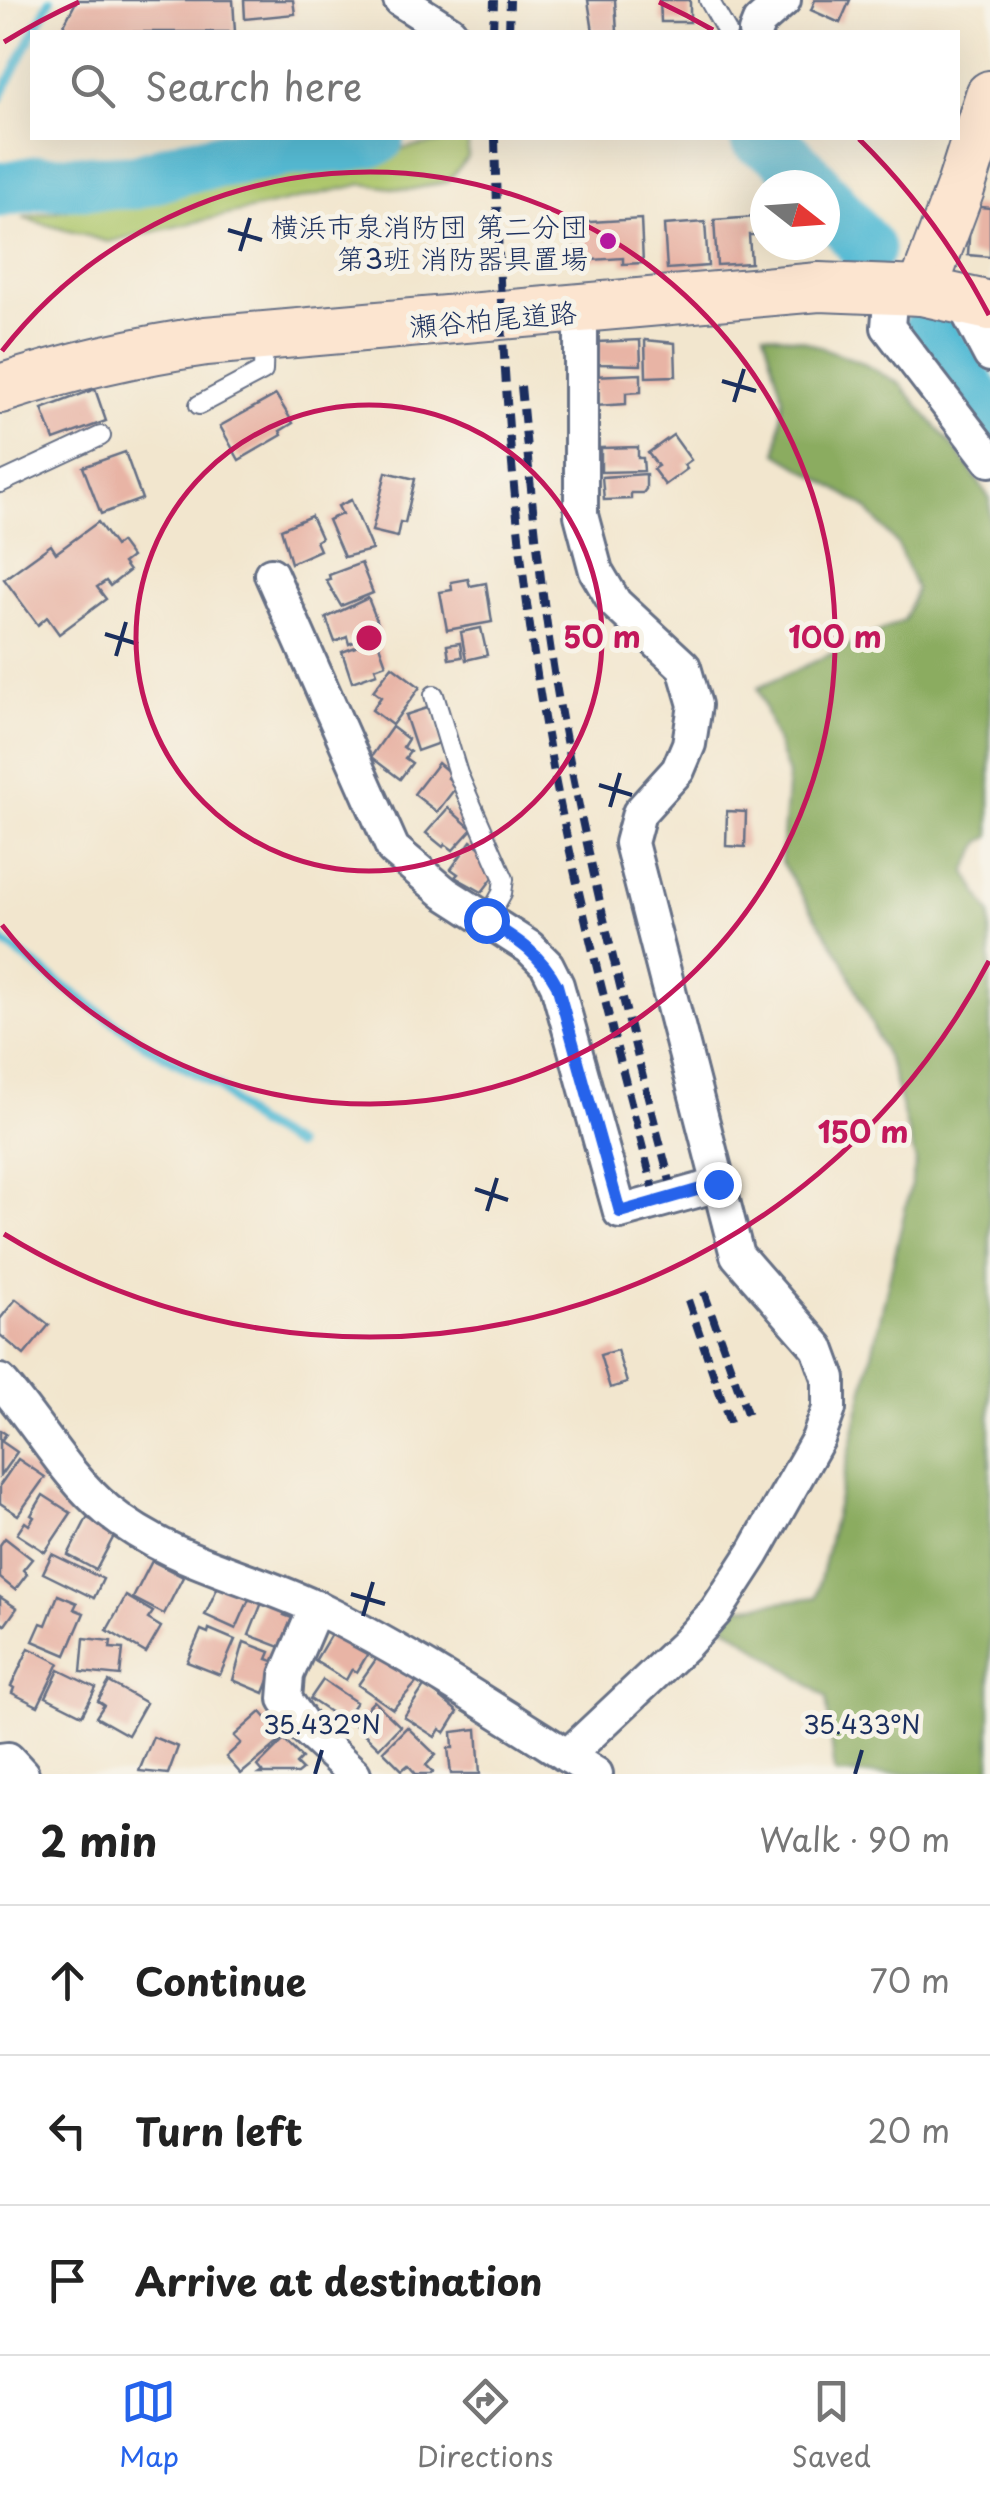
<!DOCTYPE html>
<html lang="en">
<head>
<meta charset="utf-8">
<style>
  body { margin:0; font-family:"Playpen Sans","Klee One",sans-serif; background:#f2f2f2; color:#222 }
  .compass { position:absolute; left:750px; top:170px; width:90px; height:90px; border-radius:50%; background:#fff; box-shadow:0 10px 40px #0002; rotate:107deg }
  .stop { position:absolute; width:30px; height:30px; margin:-22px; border:8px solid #2563eb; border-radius:50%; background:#fff }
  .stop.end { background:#2563eb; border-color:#fff; box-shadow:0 2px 10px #0008 }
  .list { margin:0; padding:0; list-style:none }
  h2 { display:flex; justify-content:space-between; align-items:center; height:130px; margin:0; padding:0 40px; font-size:42px }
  h2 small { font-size:32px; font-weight:400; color:#767676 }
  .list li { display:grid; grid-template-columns:65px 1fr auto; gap:30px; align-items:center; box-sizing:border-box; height:150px; padding:0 40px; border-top:2px solid #e0e0e0 }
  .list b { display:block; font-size:38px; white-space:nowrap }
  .list em { font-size:32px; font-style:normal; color:#767676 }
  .icon { flex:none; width:55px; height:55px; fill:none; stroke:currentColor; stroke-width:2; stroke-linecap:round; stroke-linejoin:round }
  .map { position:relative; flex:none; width:990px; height:1774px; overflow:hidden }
  .search { position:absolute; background:#fff; box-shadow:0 10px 40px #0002; left:30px; right:30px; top:30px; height:110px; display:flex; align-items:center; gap:25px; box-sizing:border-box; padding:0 35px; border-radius:0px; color:#767676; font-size:38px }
  .sheet { height:580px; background:#fff }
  nav { display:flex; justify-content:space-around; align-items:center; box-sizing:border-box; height:140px; border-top:2px solid #e0e0e0; background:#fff; font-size:28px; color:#767676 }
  nav a { display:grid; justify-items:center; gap:5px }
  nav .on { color:#2563eb }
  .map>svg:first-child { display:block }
</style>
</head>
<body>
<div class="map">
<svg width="990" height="1774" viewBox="0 0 990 1774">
  <rect width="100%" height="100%" fill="#f7f3e8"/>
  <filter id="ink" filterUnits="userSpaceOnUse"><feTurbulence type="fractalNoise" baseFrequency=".01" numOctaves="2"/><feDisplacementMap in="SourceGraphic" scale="20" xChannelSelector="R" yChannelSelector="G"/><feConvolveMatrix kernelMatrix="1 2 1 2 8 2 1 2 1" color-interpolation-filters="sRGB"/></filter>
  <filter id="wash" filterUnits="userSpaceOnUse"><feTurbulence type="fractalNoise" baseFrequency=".0048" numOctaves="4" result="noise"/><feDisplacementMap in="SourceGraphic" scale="40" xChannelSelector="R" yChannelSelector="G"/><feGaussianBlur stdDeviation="2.25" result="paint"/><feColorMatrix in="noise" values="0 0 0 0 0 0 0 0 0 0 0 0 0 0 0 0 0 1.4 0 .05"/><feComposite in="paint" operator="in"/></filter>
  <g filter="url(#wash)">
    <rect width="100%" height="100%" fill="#f2e6ce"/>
    <!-- green -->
    <polygon fill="#afc86d" stroke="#657c66" stroke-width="2.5" points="468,138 468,157 447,182 408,190 363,184 108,242 23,218 168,188"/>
    <!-- forest -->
    <polygon fill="#8bac60" stroke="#536e5f" stroke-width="2.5" points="764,333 802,340 860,362 900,384 961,456 990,499 990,837 981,842 966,872 990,914 990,1774 835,1774 826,1697 725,1625 733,1608 816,1597 916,1162 891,1068 843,960 781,862 788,775 758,688 904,620 916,589 897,544 864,506 777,453 783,398"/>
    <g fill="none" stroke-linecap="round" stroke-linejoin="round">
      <!-- stream -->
      <g stroke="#57bcd5" stroke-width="9">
        <polyline points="34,32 50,0"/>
        <polyline points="0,98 32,35"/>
        <polyline points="0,940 144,1044 219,1087 249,1119 295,1146"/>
      </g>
      <!-- river -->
      <g stroke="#57bcd5" stroke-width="55">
        <polyline points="757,138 779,149 814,185"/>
        <polyline points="0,190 41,182 135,182 186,166 294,148 346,145 377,138"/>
        <polyline points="825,198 867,249"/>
        <polyline points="929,333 990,419"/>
      </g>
    </g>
    <g id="blocks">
      <!-- building -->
      <g fill="#e8b4a5">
        <polygon points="77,0 233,0 235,32 60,32"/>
        <polygon points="244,0 293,0 295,14 245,19"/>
        <polygon points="588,0 615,0 617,32 593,32"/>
        <polygon points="660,0 690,0 690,22 661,22"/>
        <polygon points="815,0 850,0 840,23 811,10"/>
        <polygon points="971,206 990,208 990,257 968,255"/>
        <polygon points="754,217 755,235 749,235 751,263 717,265 714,220"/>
        <polygon points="641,219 643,263 623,264 623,258 576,261 574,223"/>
        <polygon points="705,222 708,266 667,269 664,225"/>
        <polygon points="640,340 641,365 598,364 597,342"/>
        <polygon points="645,340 675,343 676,376 646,377"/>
        <polygon points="641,374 641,392 626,393 626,404 595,406 593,376"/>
        <polygon points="95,389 106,421 54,440 42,409"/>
        <polygon points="276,395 293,423 280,431 282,435 239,460 220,426"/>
        <polygon points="673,435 691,460 684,465 687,469 665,485 653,469 658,466 648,453"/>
        <polygon points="638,447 638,458 643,458 644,471 601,472 601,448"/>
        <polygon points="125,452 142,499 101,514 83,467"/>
        <polygon points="386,472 415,479 405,523 400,522 397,537 372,531"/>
        <polygon points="646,474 646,489 643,493 631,493 631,499 604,500 602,477"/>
        <polygon points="351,500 372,550 344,557 328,520 342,514 338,506"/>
        <polygon points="311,516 321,538 316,541 320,550 291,563 281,529"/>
        <polygon points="98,522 115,546 120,542 131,557 123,563 129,571 110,586 106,581 97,587 106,599 59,634 47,617 38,625 4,579 51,545 56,553"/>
        <polygon points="361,563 373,593 341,606 326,580 330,579 329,575"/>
        <polygon points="468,579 470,586 486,583 492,622 447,630 440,592 452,590 451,582"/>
        <polygon points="368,598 381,631 349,644 347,637 335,642 326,618"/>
        <polygon points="481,628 487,655 466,660 461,632"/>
        <polygon points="377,639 386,664 375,668 377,673 352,682 342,652"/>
        <polygon points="460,643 462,657 449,659 447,645"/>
        <polygon points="392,666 420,687 392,725 372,710 381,697 373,691"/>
        <polygon points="430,707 442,742 417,751 405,715"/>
        <polygon points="392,727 408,739 403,747 410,752 405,758 412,763 400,779 371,757"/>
        <polygon points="438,763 451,774 448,778 457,786 437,812 414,794"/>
        <polygon points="448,808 472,829 453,850 445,844 443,847 426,833"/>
        <polygon points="727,811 746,812 745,847 726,846"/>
        <polygon points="471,841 490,855 495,875 482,892 455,877 458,874 451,869"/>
        <polygon points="16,1299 49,1325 24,1355 0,1335 0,1319"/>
        <polygon points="617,1350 627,1383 610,1388 600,1355"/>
        <polygon points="0,1430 6,1434 1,1441 17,1452 0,1476"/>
        <polygon points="18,1459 45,1477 18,1515 0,1503 0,1485"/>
        <polygon points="43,1495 71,1513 45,1552 17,1534 25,1522 29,1525 34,1517 31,1515"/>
        <polygon points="87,1518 107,1528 105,1531 114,1536 96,1570 68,1555"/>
        <polygon points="5,1538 32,1559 23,1570 27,1574 15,1590 0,1578 0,1545"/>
        <polygon points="52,1554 103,1579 94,1598 43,1573"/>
        <polygon points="152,1561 183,1577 164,1614 133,1598"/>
        <polygon points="219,1584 250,1597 236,1629 205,1615"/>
        <polygon points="58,1595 77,1603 74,1609 84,1613 66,1655 33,1641 41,1623 46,1625"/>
        <polygon points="126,1596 153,1612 148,1619 161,1627 146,1653 107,1630"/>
        <polygon points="0,1597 17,1608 5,1625 0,1622"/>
        <polygon points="263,1600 287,1609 284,1615 292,1618 280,1647 249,1635"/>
        <polygon points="209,1629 235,1640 220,1675 187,1662 201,1630 208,1633"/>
        <polygon points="334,1629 370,1650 357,1672 352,1669 346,1680 315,1661"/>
        <polygon points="84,1638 111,1641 110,1648 123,1649 120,1676 81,1672"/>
        <polygon points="244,1642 270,1652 267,1659 276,1662 264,1693 233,1680"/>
        <polygon points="29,1648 59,1663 38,1706 12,1693 14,1688 11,1686"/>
        <polygon points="379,1655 417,1682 393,1709 358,1685"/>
        <polygon points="59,1670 96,1688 82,1715 46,1697"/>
        <polygon points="323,1680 356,1702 343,1721 310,1699"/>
        <polygon points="109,1682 146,1703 128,1735 96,1717 104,1705 98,1701"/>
        <polygon points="425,1685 458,1712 445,1733 440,1729 435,1737 404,1717"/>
        <polygon points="374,1701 400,1726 379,1748 353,1723"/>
        <polygon points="261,1712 284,1738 241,1774 226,1757 241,1743 234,1736"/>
        <polygon points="407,1727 436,1755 426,1765 433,1772 431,1774 416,1774 408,1765 402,1770 383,1751"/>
        <polygon points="477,1729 480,1774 451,1774 448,1748 453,1748 452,1732"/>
        <polygon points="153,1737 178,1747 168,1774 139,1771"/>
        <polygon points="284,1740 302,1758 296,1764 302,1770 297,1774 260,1774 263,1772 258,1766"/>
      </g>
    </g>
  </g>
  <g filter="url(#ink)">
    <use href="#blocks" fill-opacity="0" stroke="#666f85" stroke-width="2.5"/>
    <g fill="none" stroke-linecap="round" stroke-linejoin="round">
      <defs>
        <g id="lane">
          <polyline points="709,0 727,32"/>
          <polyline points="199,405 263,371 264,336"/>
          <polyline points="0,483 101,436"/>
          <polyline points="434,695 458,774 504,879 502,893 487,920"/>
        </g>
        <g id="street">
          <polyline points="400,0 450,32"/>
          <polyline points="755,32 759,22 784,0"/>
          <polyline points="891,290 888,327 990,460"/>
          <polyline points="961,300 990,355"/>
          <polyline points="271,574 393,849 445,893 529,947 547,965 557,985 620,1212 718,1185"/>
          <path d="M0 1381C38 1423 63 1473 107 1510 170 1562 249 1575 321 1610 416 1657 506 1717 596 1774"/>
          <polyline points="316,1607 287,1675 285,1699 306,1729 354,1774"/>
          <polyline points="567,1756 686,1644 716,1611 753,1554 818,1439 829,1409 829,1378 818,1348 737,1255 631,843 639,813 678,770 689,744 695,705 684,667 615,603 596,571 581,515 581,310"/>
          <polyline points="0,1760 8,1759 22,1774"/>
        </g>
        <g id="secondary">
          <polyline points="922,291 960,189 990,95"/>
          <path d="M0 389C68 367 136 351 206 341L819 287 922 291 990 306"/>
        </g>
      </defs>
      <!-- lane casing -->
      <use href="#lane" stroke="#666f85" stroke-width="22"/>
      <!-- street casing -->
      <use href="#street" stroke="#666f85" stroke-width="38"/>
      <!-- secondary casing -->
      <use href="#secondary" stroke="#666f85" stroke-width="52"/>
      <!-- lane -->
      <use href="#lane" stroke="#fff" stroke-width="18"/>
      <!-- street -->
      <use href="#street" stroke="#fff" stroke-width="32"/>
      <!-- secondary -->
      <use href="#secondary" stroke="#fce5d0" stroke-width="48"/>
      <!-- rail -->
      <g stroke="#1b2f5e" stroke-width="8" stroke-dasharray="15 8" stroke-linecap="butt">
        <polyline points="493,32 494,0"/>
        <polyline points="509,32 510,0"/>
        <path d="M495 138C500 337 512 538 547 735 574 888 614 1037 653 1187"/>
        <path d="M521 386C532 502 543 620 565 735 593 885 631 1033 670 1181"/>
        <polyline points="704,1292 749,1419"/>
        <polyline points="688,1300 731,1426"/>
      </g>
    </g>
  </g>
  <g fill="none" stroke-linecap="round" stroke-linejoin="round" filter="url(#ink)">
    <!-- route -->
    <path stroke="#2563eb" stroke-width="12" d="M486 920C516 939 540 953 557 985L620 1212 718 1184"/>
  </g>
  <!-- ticks -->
  <path fill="none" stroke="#1b2f5e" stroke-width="4" d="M228 230 262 240M240 251 250 218M722 381 756 391M734 402 744 369M105 634 138 644M116 656 126 622M599 785 632 795M610 807 620 773M475 1189 508 1200M487 1211 497 1178M351 1594 385 1604M363 1616 373 1582M315 1774 322 1750M855 1774 862 1750"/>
  <!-- distance rings -->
  <g fill="none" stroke="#c2185b" stroke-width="5">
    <circle cx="369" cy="638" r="233"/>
    <path d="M2 351A466 466 0 1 1 2 925"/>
    <path d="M989 961A699 699 0 0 1 4 1234M4 42A699 699 0 0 1 79 2M659 2A699 699 0 0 1 713 30M859 139A699 699 0 0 1 989 315"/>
  </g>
  <!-- markers -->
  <circle fill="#b5179e" stroke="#f7f3e8" stroke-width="4" cx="608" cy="241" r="10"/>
  <g text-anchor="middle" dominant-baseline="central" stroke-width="10" stroke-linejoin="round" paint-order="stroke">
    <!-- poi labels -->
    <g font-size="28" fill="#1b2f5e" stroke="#f7f3e8" text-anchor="end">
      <text x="588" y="225">横浜市泉消防団 第二分団<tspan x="588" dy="32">第3班 消防器具置場</tspan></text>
    </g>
    <!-- street labels -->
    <g font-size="28" fill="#1b2f5e" stroke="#f7f3e8">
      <text transform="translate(493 318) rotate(-5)">瀬谷柏尾道路</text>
    </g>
  </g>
  <g font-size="25" text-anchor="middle" fill="#1b2f5e" stroke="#f7f3e8" stroke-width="10" stroke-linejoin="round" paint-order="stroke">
    <text x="322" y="1734">35.432°N</text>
    <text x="862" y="1734">35.433°N</text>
  </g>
  <circle cx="369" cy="638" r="15" fill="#c2185b" stroke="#f7f3e8" stroke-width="5"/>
  <g font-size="30" text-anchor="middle" font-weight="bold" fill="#c2185b" stroke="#f7f3e8" stroke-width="10" stroke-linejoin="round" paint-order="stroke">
    <text x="602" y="648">50 m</text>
    <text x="835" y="648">100 m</text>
    <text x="863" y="1143">150 m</text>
  </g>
</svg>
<svg class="compass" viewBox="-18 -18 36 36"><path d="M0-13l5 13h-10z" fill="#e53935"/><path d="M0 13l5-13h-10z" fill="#767676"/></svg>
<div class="stop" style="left:486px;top:920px"></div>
<div class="stop end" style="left:718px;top:1184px"></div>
<div class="search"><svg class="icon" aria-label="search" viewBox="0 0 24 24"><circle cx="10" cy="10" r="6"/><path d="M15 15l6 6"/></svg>Search here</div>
</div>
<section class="sheet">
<h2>2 min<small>Walk · 90 m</small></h2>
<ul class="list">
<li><svg class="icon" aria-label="ahead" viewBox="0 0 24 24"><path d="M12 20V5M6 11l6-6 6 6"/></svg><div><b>Continue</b></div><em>70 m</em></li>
<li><svg class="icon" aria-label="left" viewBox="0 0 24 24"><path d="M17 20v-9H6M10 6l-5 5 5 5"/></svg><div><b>Turn left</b></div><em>20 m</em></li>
<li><svg class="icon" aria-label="arrive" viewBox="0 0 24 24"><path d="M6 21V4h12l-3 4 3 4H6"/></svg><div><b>Arrive at destination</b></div></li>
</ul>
</section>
<nav>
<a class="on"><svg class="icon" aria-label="map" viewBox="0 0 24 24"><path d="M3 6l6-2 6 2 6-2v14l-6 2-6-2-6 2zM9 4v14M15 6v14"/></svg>Map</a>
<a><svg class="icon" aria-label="directions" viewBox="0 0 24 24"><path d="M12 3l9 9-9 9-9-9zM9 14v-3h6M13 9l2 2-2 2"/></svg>Directions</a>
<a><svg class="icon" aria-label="saved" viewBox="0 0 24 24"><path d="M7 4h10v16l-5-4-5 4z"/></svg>Saved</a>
</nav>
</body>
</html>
